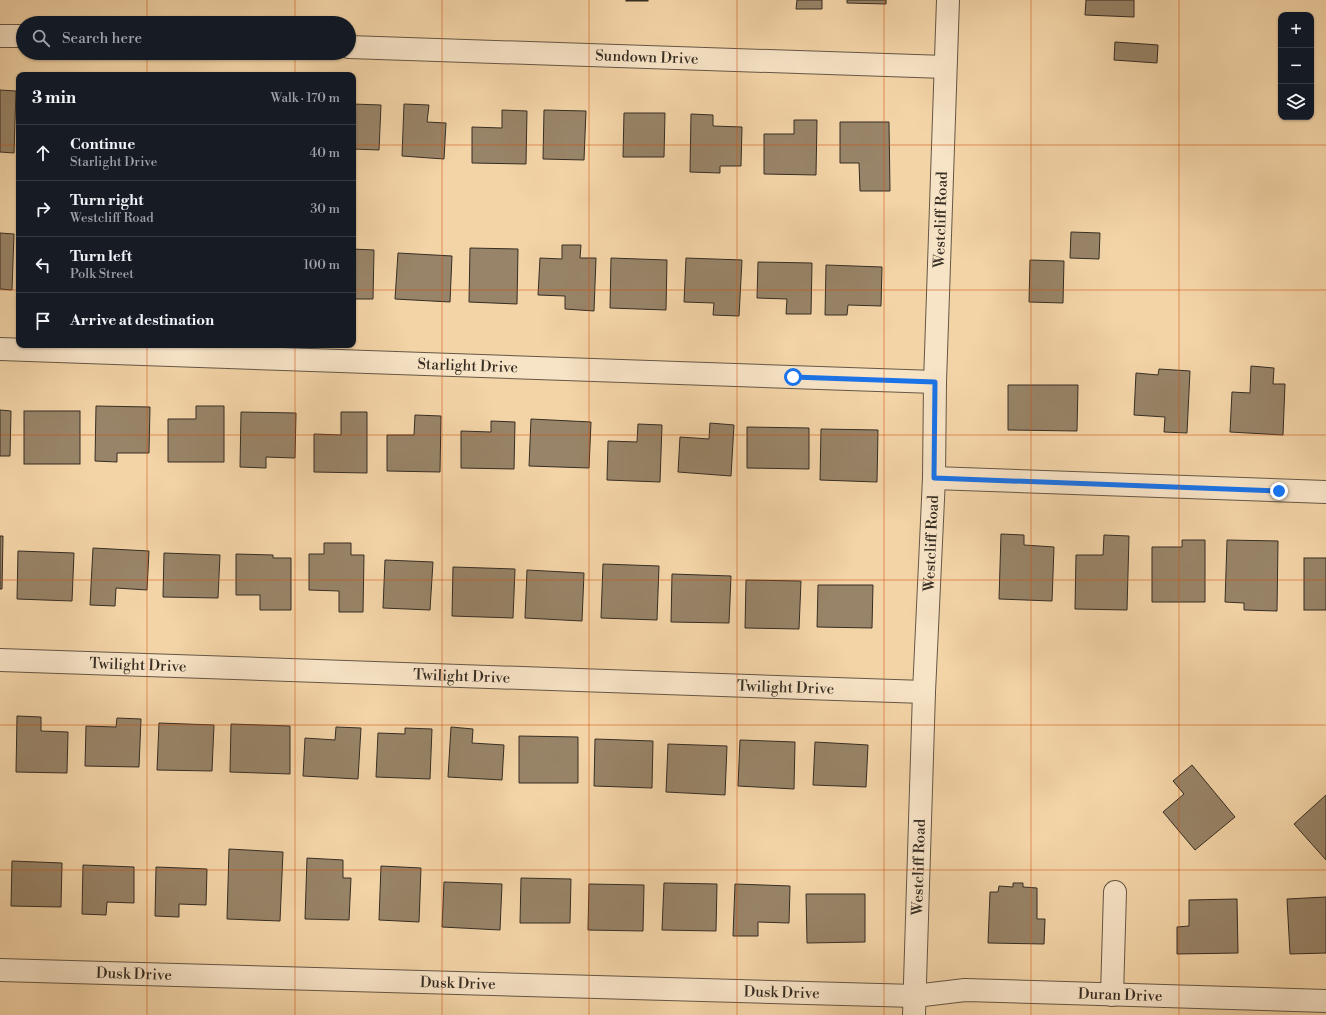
<!DOCTYPE html>
<html lang="en">
<head>
<meta charset="utf-8">
<style>
  body { margin:0; font-family:"Libre Bodoni",serif; background:#242831; color:#f1f3f6 }
  .controls { position:absolute; right:12px; top:12px; display:grid; overflow:hidden; border-radius:8px; box-shadow:0 1px 3px #0004 }
  .controls button { width:36px; height:36px; display:grid; place-items:center; padding:0; border:0; border-bottom:1px solid #363941; background:#171b24; color:#f1f3f6; font:20px sans-serif }
  .stop { position:absolute; width:12px; height:12px; margin:-9px; border:3px solid #1a73e8; border-radius:50%; background:#fff }
  .stop.end { background:#1a73e8; border-color:#fff; box-shadow:0 1px 4px #0008 }
  .list { margin:0; padding:0; list-style:none }
  h2 { display:flex; justify-content:space-between; align-items:center; height:52px; margin:0; padding:0 16px; font-size:17px }
  h2 small { font-size:13px; font-weight:400; color:#9ea1a6 }
  .list li { display:grid; grid-template-columns:26px 1fr auto; gap:12px; align-items:center; box-sizing:border-box; height:56px; padding:0 16px; border-top:1px solid #363941 }
  .list b { display:block; font-size:15px; white-space:nowrap }
  .list p { margin:0; font-size:13px; white-space:nowrap; color:#9ea1a6 }
  .list em { font-size:13px; font-style:normal; color:#9ea1a6 }
  .icon { flex:none; width:22px; height:22px; fill:none; stroke:currentColor; stroke-width:2; stroke-linecap:round; stroke-linejoin:round }
  .map { position:relative; flex:none; width:1326px; height:1015px; overflow:hidden }
  .search { position:absolute; background:#171b24; box-shadow:0 1px 3px #0004; left:16px; top:16px; width:340px; height:44px; display:flex; align-items:center; gap:10px; box-sizing:border-box; padding:0 14px; border-radius:22px; color:#9ea1a6; font-size:15px }
  .panel { position:absolute; background:#171b24; box-shadow:0 1px 3px #0004; left:16px; top:72px; width:340px; height:276px; border-radius:8px }
  .map>svg:first-child { display:block }
</style>
</head>
<body>
<div class="map">
<svg width="1326" height="1015" viewBox="0 0 1326 1015">
  <rect width="100%" height="100%" fill="#f3d4a7"/>
  <filter id="stains"><feTurbulence type="fractalNoise" baseFrequency=".005" numOctaves="4"/><feColorMatrix values="0 0 0 0 .2 0 0 0 0 .09 0 0 0 0 .02 0 0 0 .5 -.17"/></filter>
  <radialGradient id="worn" r=".72"><stop offset=".6" stop-color="#630" stop-opacity="0"/><stop offset="1" stop-color="#630" stop-opacity=".3"/></radialGradient>
  <!-- building -->
  <g fill="#988468" stroke="#362d23">
    <rect x="626" y="0" width="22" height="1"/>
    <polygon points="797,0 822,0 822,9 796,9"/>
    <polygon points="847,0 886,0 886,4 847,3"/>
    <polygon points="1086,0 1134,0 1134,17 1085,15"/>
    <polygon points="1115,42 1158,45 1157,63 1114,60"/>
    <polygon points="0,90 16,91 14,153 0,152"/>
    <polygon points="353,104 381,105 379,150 353,149"/>
    <polygon points="404,104 429,105 427,122 446,123 444,159 402,156"/>
    <polygon points="502,110 527,111 526,164 472,163 472,127 502,128"/>
    <polygon points="544,110 586,111 584,160 543,159"/>
    <polygon points="624,113 665,113 664,157 623,157"/>
    <polygon points="691,114 713,115 713,126 742,127 741,166 720,166 720,173 690,172"/>
    <polygon points="794,120 817,120 816,175 764,174 764,134 794,134"/>
    <polygon points="840,122 889,122 890,191 860,191 859,163 840,163"/>
    <polygon points="1071,232 1100,233 1099,259 1070,258"/>
    <polygon points="0,233 14,234 12,290 0,289"/>
    <polygon points="562,245 581,245 580,258 596,258 594,311 565,309 565,296 538,295 540,258 562,259"/>
    <polygon points="470,248 518,249 517,304 469,302"/>
    <polygon points="353,249 374,250 373,299 353,299"/>
    <polygon points="398,253 452,256 450,302 395,299"/>
    <polygon points="611,258 667,260 666,310 610,308"/>
    <polygon points="686,258 742,260 739,316 713,315 714,303 684,302"/>
    <polygon points="1030,260 1064,261 1063,303 1029,302"/>
    <polygon points="758,262 812,263 811,314 786,314 787,299 757,298"/>
    <polygon points="826,265 882,267 881,306 848,305 847,315 825,315"/>
    <polygon points="1251,366 1274,368 1273,384 1285,384 1283,435 1230,432 1232,392 1250,393"/>
    <polygon points="1159,369 1190,371 1187,433 1164,432 1165,417 1134,415 1136,373 1158,375"/>
    <polygon points="1008,385 1078,385 1077,431 1008,430"/>
    <polygon points="96,406 150,407 149,453 117,453 117,462 95,461"/>
    <polygon points="196,406 224,406 224,462 168,462 168,419 196,419"/>
    <polygon points="0,410 11,411 10,456 0,456"/>
    <rect x="24" y="411" width="56" height="53"/>
    <polygon points="241,412 296,413 295,458 266,457 266,468 240,467"/>
    <polygon points="341,412 367,412 367,473 314,472 314,434 341,435"/>
    <polygon points="415,415 441,416 440,472 387,471 387,435 414,435"/>
    <polygon points="531,419 591,422 589,468 529,466"/>
    <polygon points="491,421 515,422 514,469 461,468 461,431 491,432"/>
    <polygon points="710,423 734,425 731,476 678,472 680,437 709,439"/>
    <polygon points="638,424 662,425 660,482 607,480 608,441 637,442"/>
    <polygon points="747,427 809,428 809,469 747,468"/>
    <polygon points="821,429 878,430 877,482 820,480"/>
    <polygon points="1001,534 1024,535 1024,545 1054,547 1052,601 999,599"/>
    <polygon points="1104,535 1129,536 1127,610 1075,609 1076,555 1103,555"/>
    <polygon points="0,536 3,536 2,589 0,589"/>
    <polygon points="1182,540 1205,540 1205,602 1152,602 1152,547 1182,547"/>
    <polygon points="1227,540 1278,541 1277,611 1244,610 1244,603 1225,602"/>
    <polygon points="324,543 351,543 351,555 364,555 363,612 339,612 339,591 309,590 309,554 324,554"/>
    <polygon points="93,548 149,551 147,590 116,588 115,606 90,605"/>
    <polygon points="18,551 74,553 72,601 17,599"/>
    <polygon points="164,553 220,555 218,598 163,597"/>
    <polygon points="236,554 273,555 273,558 291,558 291,610 260,610 260,595 236,595"/>
    <rect x="1304" y="558" width="22" height="52"/>
    <polygon points="385,560 433,562 430,610 383,608"/>
    <polygon points="603,564 659,566 657,620 601,618"/>
    <polygon points="453,567 515,569 513,618 452,616"/>
    <polygon points="527,570 584,573 582,621 525,618"/>
    <polygon points="672,574 731,576 729,623 671,622"/>
    <polygon points="746,580 801,581 799,629 745,628"/>
    <polygon points="818,585 873,585 872,628 817,627"/>
    <polygon points="17,716 41,717 41,731 68,732 67,773 16,772"/>
    <polygon points="117,718 141,719 139,767 85,766 86,726 116,727"/>
    <polygon points="159,723 214,725 212,771 157,770"/>
    <polygon points="231,724 290,726 290,774 230,772"/>
    <polygon points="336,727 361,728 358,779 303,776 305,738 335,740"/>
    <polygon points="451,727 473,729 472,743 504,745 502,780 448,777"/>
    <polygon points="405,728 432,729 430,779 376,777 378,733 405,734"/>
    <polygon points="519,736 578,737 578,783 519,783"/>
    <polygon points="595,739 653,741 652,788 594,786"/>
    <polygon points="740,740 795,742 794,789 738,786"/>
    <polygon points="815,742 868,745 866,787 813,785"/>
    <polygon points="668,744 727,746 725,795 666,792"/>
    <polygon points="1192,765 1235,817 1195,850 1163,812 1184,794 1173,781"/>
    <polygon points="1326,795 1326,860 1294,824"/>
    <polygon points="229,849 283,852 280,921 227,919"/>
    <polygon points="307,858 343,860 343,878 351,878 349,920 305,919"/>
    <polygon points="12,861 62,863 61,907 11,906"/>
    <polygon points="83,865 134,867 134,903 107,902 106,915 82,914"/>
    <polygon points="381,866 421,868 419,922 379,920"/>
    <polygon points="156,867 207,869 206,905 179,904 179,917 155,916"/>
    <polygon points="521,878 571,879 570,923 520,923"/>
    <polygon points="444,882 502,884 500,930 442,927"/>
    <polygon points="664,883 717,884 716,931 662,930"/>
    <polygon points="1013,883 1023,883 1023,887 1037,888 1037,919 1045,919 1044,944 988,943 990,892 998,892 999,886 1013,887"/>
    <polygon points="589,884 644,885 643,931 588,930"/>
    <polygon points="735,884 790,886 789,923 758,922 758,936 733,936"/>
    <polygon points="806,894 865,894 865,942 807,943"/>
    <polygon points="1326,897 1326,953 1290,954 1287,899"/>
    <polygon points="1237,899 1238,953 1177,954 1177,927 1189,926 1189,900"/>
  </g>
  <g fill="none" stroke-linecap="round" stroke-linejoin="round">
    <defs>
      <g id="minor">
        <polyline points="0,36 23,36"/>
        <path id="s1" d="M349 47 945 67"/>
        <path id="s2" d="M0 349 935 382"/>
        <polyline points="934,478 1326,492"/>
        <path id="s3" d="M0 660 924 692"/>
        <path id="s4" d="M0 970 915 996 965 990 1326 1001"/>
        <polyline points="1112,995 1115,892"/>
        <path id="s5" d="M914 1015 924 692 934 478 935 382 948 0"/>
      </g>
    </defs>
    <!-- minor casing -->
    <use href="#minor" stroke="#655744" stroke-width="24"/>
    <!-- minor -->
    <use href="#minor" stroke="#f7e3c6" stroke-width="22"/>
  </g>
  <g fill="none" stroke-linecap="round" stroke-linejoin="round">
    <!-- route -->
    <polyline stroke="#1a73e8" stroke-width="5" points="793,377 935,382 934,478 1279,491"/>
  </g>
  <!-- grid -->
  <path fill="none" stroke="#cd520f" stroke-width="1" stroke-opacity="0.55" d="M147 0V23M295 0V23M442 0V1015M589 0V1015M737 0V1015M884 0V1015M1031 0V1015M1179 0V1015M147 53V75M295 53V75M0 145H19M353 145H1326M0 290H19M353 290H1326M147 345V1015M295 345V1015M0 435H1326M0 580H1326M0 725H1326M0 870H1326"/>
  <g text-anchor="middle" dominant-baseline="central" stroke-width="3" stroke-linejoin="round" paint-order="stroke">
    <!-- street labels -->
    <g font-size="15" fill="#362d23" stroke="#f7e3c6">
      <text stroke="none"><textPath href="#s1" startOffset="298">Sundown Drive</textPath></text>
      <text stroke="none"><textPath href="#s5" startOffset="796">Westcliff Road</textPath></text>
      <text stroke="none"><textPath href="#s2" startOffset="468">Starlight Drive</textPath></text>
      <text stroke="none"><textPath href="#s5" startOffset="472">Westcliff Road</textPath></text>
      <text stroke="none"><textPath href="#s3" startOffset="138">Twilight Drive</textPath></text>
      <text stroke="none"><textPath href="#s3" startOffset="462">Twilight Drive</textPath></text>
      <text stroke="none"><textPath href="#s3" startOffset="786">Twilight Drive</textPath></text>
      <text stroke="none"><textPath href="#s5" startOffset="148">Westcliff Road</textPath></text>
      <text stroke="none"><textPath href="#s4" startOffset="134">Dusk Drive</textPath></text>
      <text stroke="none"><textPath href="#s4" startOffset="458">Dusk Drive</textPath></text>
      <text stroke="none"><textPath href="#s4" startOffset="782">Dusk Drive</textPath></text>
      <text stroke="none"><textPath href="#s4" startOffset="1121">Duran Drive</textPath></text>
    </g>
  </g>
  <rect width="100%" height="100%" filter="url(#stains)"/>
  <rect width="100%" height="100%" fill="url(#worn)"/>
</svg>
<div class="controls">
<button>+</button>
<button>−</button>
<button><svg class="icon" aria-label="layers" viewBox="0 0 24 24"><path d="M12 4l9 5-9 5-9-5zM3 14l9 5 9-5"/></svg></button>
</div>
<div class="stop" style="left:793px;top:377px"></div>
<div class="stop end" style="left:1279px;top:491px"></div>
<div class="search"><svg class="icon" aria-label="search" viewBox="0 0 24 24"><circle cx="10" cy="10" r="6"/><path d="M15 15l6 6"/></svg>Search here</div>
<section class="panel">
<h2>3 min<small>Walk · 170 m</small></h2>
<ul class="list">
<li><svg class="icon" aria-label="ahead" viewBox="0 0 24 24"><path d="M12 20V5M6 11l6-6 6 6"/></svg><div><b>Continue</b><p>Starlight Drive</p></div><em>40 m</em></li>
<li><svg class="icon" aria-label="right" viewBox="0 0 24 24"><path d="M7 20v-9h11M14 6l5 5-5 5"/></svg><div><b>Turn right</b><p>Westcliff Road</p></div><em>30 m</em></li>
<li><svg class="icon" aria-label="left" viewBox="0 0 24 24"><path d="M17 20v-9H6M10 6l-5 5 5 5"/></svg><div><b>Turn left</b><p>Polk Street</p></div><em>100 m</em></li>
<li><svg class="icon" aria-label="arrive" viewBox="0 0 24 24"><path d="M6 21V4h12l-3 4 3 4H6"/></svg><div><b>Arrive at destination</b></div></li>
</ul>
</section>
</div>
</body>
</html>
